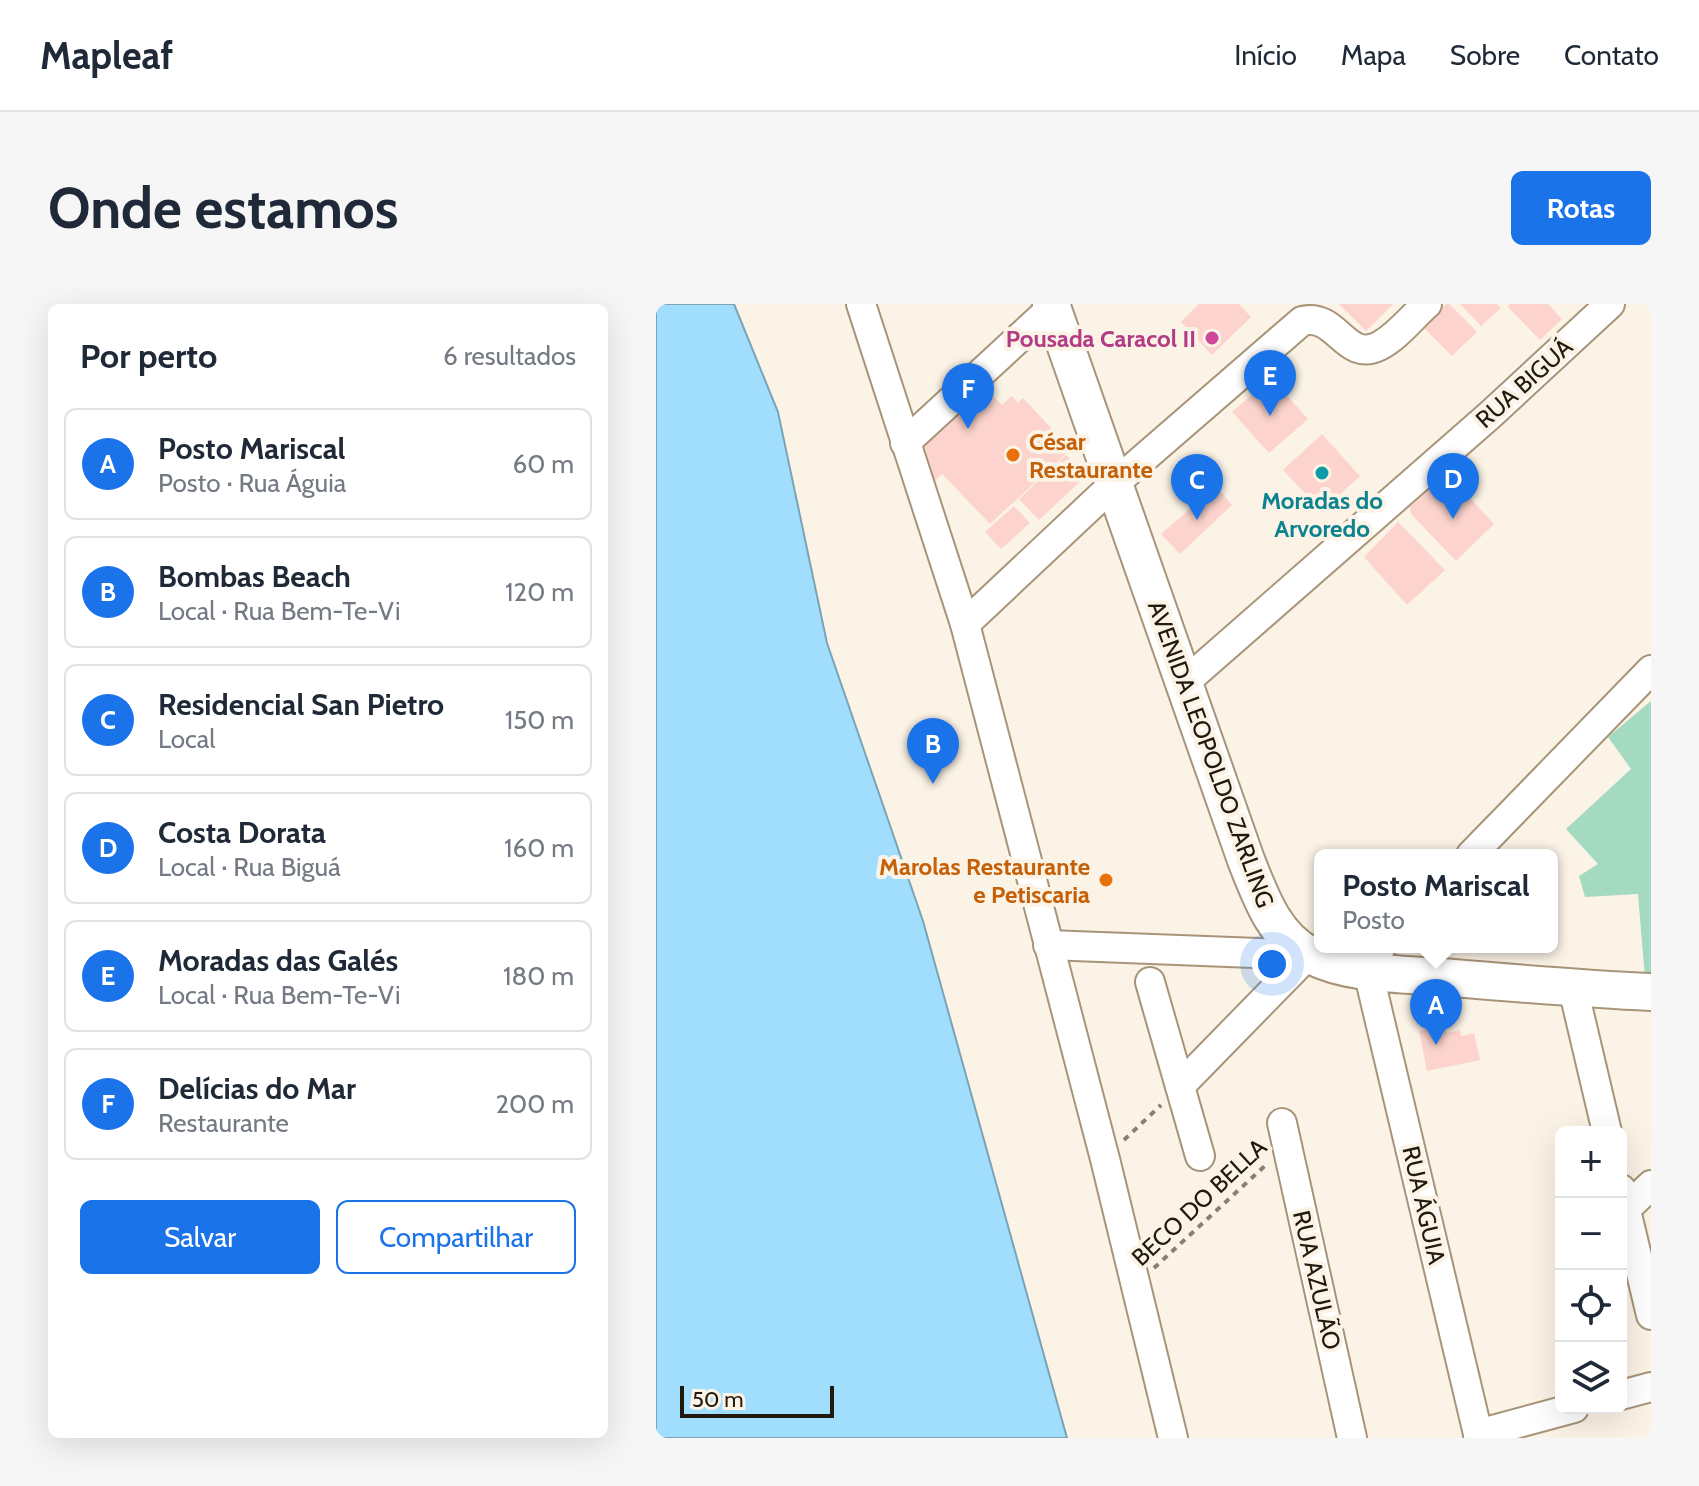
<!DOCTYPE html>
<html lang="pt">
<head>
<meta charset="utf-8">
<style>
  body { margin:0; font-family:Cabin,sans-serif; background:#f6f6f7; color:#1f2937 }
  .controls { position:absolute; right:24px; bottom:24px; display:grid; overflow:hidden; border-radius:12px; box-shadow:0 8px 32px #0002 }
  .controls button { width:72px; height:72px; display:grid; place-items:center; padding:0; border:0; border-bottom:2px solid #e0e1e3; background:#fff; color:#1f2937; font:40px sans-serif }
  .scale { position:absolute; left:24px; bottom:20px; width:154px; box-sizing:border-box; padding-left:8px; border:4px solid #21190e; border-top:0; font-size:22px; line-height:28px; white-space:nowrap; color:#21190e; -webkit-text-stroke:6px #fcf3e7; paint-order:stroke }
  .you { position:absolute; left:616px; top:660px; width:28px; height:28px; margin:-20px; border:6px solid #fff; border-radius:50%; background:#1a73e8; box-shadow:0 0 0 12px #1a73e833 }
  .badge { display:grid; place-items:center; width:52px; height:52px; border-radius:50%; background:#1a73e8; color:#fff; font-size:26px; font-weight:700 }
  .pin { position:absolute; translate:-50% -66px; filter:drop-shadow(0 2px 4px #0008) }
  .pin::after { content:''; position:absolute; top:42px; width:28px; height:24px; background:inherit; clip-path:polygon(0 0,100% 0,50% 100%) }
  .popup { position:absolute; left:658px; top:545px; width:244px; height:104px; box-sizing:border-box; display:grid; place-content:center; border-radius:12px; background:#fff; filter:drop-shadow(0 2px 6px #0005); font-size:26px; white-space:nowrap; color:#747a83 }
  .popup b { font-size:30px; color:#1f2937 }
  .popup::after { content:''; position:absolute; left:50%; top:100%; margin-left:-16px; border:16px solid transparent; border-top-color:#fff }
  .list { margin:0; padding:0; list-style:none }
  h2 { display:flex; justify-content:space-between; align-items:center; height:104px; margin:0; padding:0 32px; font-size:34px }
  h2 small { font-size:26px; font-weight:400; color:#747a83 }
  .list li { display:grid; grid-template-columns:52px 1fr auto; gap:24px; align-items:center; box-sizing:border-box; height:112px; margin:0 16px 16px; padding:0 16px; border:2px solid #e0e1e3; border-radius:12px }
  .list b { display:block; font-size:30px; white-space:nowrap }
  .list p { margin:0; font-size:26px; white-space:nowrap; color:#747a83 }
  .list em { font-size:26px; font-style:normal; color:#747a83 }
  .actions { display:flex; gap:16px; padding:24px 32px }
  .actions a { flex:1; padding:18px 0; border:2px solid #1a73e8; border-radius:12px; text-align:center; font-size:28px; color:#1a73e8 }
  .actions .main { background:#1a73e8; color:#fff }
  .icon { flex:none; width:44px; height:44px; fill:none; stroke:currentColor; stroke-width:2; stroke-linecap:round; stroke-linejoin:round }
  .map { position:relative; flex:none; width:995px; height:1134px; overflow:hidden; border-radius:12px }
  header { display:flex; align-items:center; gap:48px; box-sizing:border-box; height:112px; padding:0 40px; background:#fff; border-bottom:2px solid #e0e1e3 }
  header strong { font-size:38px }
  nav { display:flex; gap:44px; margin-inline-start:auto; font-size:28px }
  .intro { display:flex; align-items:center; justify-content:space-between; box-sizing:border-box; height:192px; padding:0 48px }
  h1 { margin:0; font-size:56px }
  .button { padding:20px 36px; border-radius:12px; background:#1a73e8; color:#fff; font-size:28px; font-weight:700 }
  main { display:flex; gap:48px; padding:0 48px }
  aside { flex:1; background:#fff; border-radius:12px; box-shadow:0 8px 32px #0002 }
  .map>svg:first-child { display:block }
</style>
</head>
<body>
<header>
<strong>Mapleaf</strong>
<nav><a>Início</a><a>Mapa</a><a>Sobre</a><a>Contato</a></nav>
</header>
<div class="intro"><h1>Onde estamos</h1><a class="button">Rotas</a></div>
<main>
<aside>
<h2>Por perto<small>6 resultados</small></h2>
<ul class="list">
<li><span class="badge">A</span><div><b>Posto Mariscal</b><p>Posto · Rua Águia</p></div><em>60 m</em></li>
<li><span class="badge">B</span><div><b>Bombas Beach</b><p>Local · Rua Bem-Te-Vi</p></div><em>120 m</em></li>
<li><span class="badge">C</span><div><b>Residencial San Pietro</b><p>Local</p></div><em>150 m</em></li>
<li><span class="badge">D</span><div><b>Costa Dorata</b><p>Local · Rua Biguá</p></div><em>160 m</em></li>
<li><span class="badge">E</span><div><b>Moradas das Galés</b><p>Local · Rua Bem-Te-Vi</p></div><em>180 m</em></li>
<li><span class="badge">F</span><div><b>Delícias do Mar</b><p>Restaurante</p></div><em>200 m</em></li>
</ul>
<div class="actions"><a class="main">Salvar</a><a>Compartilhar</a></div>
</aside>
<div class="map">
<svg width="995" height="1134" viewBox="0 0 995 1134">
  <rect width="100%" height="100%" fill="#fcf3e7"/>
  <!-- green -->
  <polygon fill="#a4dabf" points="995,397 995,675 989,674 982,590 929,593 923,572 942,560 910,525 975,465 952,433"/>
  <!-- water -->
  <polygon fill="#a1defd" stroke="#7ba3b5" stroke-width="2" points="0,0 78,0 122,108 171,339 267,617 411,1134 0,1134"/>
  <!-- building -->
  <g fill="#fcd4cd">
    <polygon points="543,0 583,0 595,13 556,51 525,18"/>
    <polygon points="683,0 737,0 710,27"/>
    <polygon points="790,0 793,0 821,28 796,52 767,23"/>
    <polygon points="804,0 841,0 845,4 825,22"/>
    <polygon points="854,0 892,0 906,15 884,36 852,3"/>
    <polygon points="615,74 652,115 613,149 576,108"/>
    <polygon points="331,86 346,101 356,92 362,99 367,94 415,145 334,220 286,170 279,176 266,134 299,104 305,110"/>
    <polygon points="666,130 704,172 666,207 627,166"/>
    <polygon points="410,151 430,172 383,216 363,195"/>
    <polygon points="791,169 838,220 800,257 755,210 754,203"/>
    <polygon points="560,182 576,201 524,250 505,230"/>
    <polygon points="358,202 374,219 345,245 329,228"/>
    <polygon points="742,218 789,266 751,301 708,253"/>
    <polygon points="790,722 791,729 804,726 805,732 818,729 824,756 771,767 763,727"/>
  </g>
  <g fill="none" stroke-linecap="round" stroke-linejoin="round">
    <defs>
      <g id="minor">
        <polyline points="205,0 309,320 449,855 517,1134"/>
        <polyline points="249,139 400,0"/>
        <path d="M309 320 458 180 646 17C681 8 689 59 723 42 741 33 756 13 771 0"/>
        <polyline points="528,379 834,111 954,0"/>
        <polyline points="815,551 995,366"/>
        <polyline points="392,641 652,651"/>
        <polyline points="725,643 712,667 823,1134"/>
        <polyline points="494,678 544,852"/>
        <polyline points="917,684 951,828"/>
        <polyline points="524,782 652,651"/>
        <polyline points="626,819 696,1134"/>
        <polyline points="965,885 995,1011"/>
        <polyline points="970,905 995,881"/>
        <polyline points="965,1091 995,1083"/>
        <polyline points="822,1130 918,1104"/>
      </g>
      <path id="major" d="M395 0 590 556C604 591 618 633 654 651 693 671 744 670 786 673 856 679 925 685 995 688"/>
    </defs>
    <!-- minor casing -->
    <use href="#minor" stroke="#a89478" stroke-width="32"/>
    <!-- major casing -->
    <use href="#major" stroke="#a89478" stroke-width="40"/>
    <!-- path -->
    <g stroke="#898075" stroke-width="4" stroke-dasharray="6 6" stroke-linecap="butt">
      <polyline points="468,836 505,801"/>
      <polyline points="498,964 612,859"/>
    </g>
    <!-- minor -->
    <use href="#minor" stroke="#fff" stroke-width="28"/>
    <!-- major -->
    <use href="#major" stroke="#fff" stroke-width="36"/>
  </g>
  <!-- markers -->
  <circle fill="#d1479c" stroke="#fcf3e7" stroke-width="3" cx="556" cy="34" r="8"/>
  <g fill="#e8710a" stroke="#fcf3e7" stroke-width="3">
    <circle cx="357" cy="151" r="8"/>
    <circle cx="450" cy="576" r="8"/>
  </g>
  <circle fill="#0f9aa8" stroke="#fcf3e7" stroke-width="3" cx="666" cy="169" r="8"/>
  <g text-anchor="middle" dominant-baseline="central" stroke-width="8" stroke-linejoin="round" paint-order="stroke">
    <!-- hotel labels -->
    <g font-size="24" font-weight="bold" fill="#b23c85" stroke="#fcf3e7" text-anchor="end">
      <text x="540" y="34">Pousada Caracol II</text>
    </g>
    <!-- street labels -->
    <g font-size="24" fill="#21190e" stroke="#fcf3e7">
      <text transform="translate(868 79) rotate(-42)">RUA BIGUÁ</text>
      <text transform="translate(555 450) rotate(70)">AVENIDA LEOPOLDO ZARLING</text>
      <text transform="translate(543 898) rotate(-43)">BECO DO BELLA</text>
      <text transform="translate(768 901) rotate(77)">RUA ÁGUIA</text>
      <text transform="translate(661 976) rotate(77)">RUA AZULÃO</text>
    </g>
    <!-- food labels -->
    <g font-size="24" font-weight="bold" fill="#c56008" stroke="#fcf3e7" text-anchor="start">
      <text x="373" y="137">César<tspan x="373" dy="28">Restaurante</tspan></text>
      <text x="434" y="562" text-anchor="end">Marolas Restaurante<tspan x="434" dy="28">e Petiscaria</tspan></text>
    </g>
    <!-- culture labels -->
    <g font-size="24" font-weight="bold" fill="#0d838f" stroke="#fcf3e7">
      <text x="666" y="196">Moradas do<tspan x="666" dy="28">Arvoredo</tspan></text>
    </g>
  </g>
</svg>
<div class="controls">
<button>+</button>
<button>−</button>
<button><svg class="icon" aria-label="locate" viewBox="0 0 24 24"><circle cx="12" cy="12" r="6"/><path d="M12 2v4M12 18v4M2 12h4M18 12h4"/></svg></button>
<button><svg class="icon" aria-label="layers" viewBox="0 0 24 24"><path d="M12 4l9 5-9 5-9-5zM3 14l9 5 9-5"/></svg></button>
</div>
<div class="scale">50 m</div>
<div class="you"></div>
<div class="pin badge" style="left:780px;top:741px">A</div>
<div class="popup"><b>Posto Mariscal</b>Posto</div>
<div class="pin badge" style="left:277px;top:480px">B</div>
<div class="pin badge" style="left:541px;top:216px">C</div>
<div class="pin badge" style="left:797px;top:215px">D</div>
<div class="pin badge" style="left:614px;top:112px">E</div>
<div class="pin badge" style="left:312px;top:125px">F</div>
</div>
</main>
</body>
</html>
